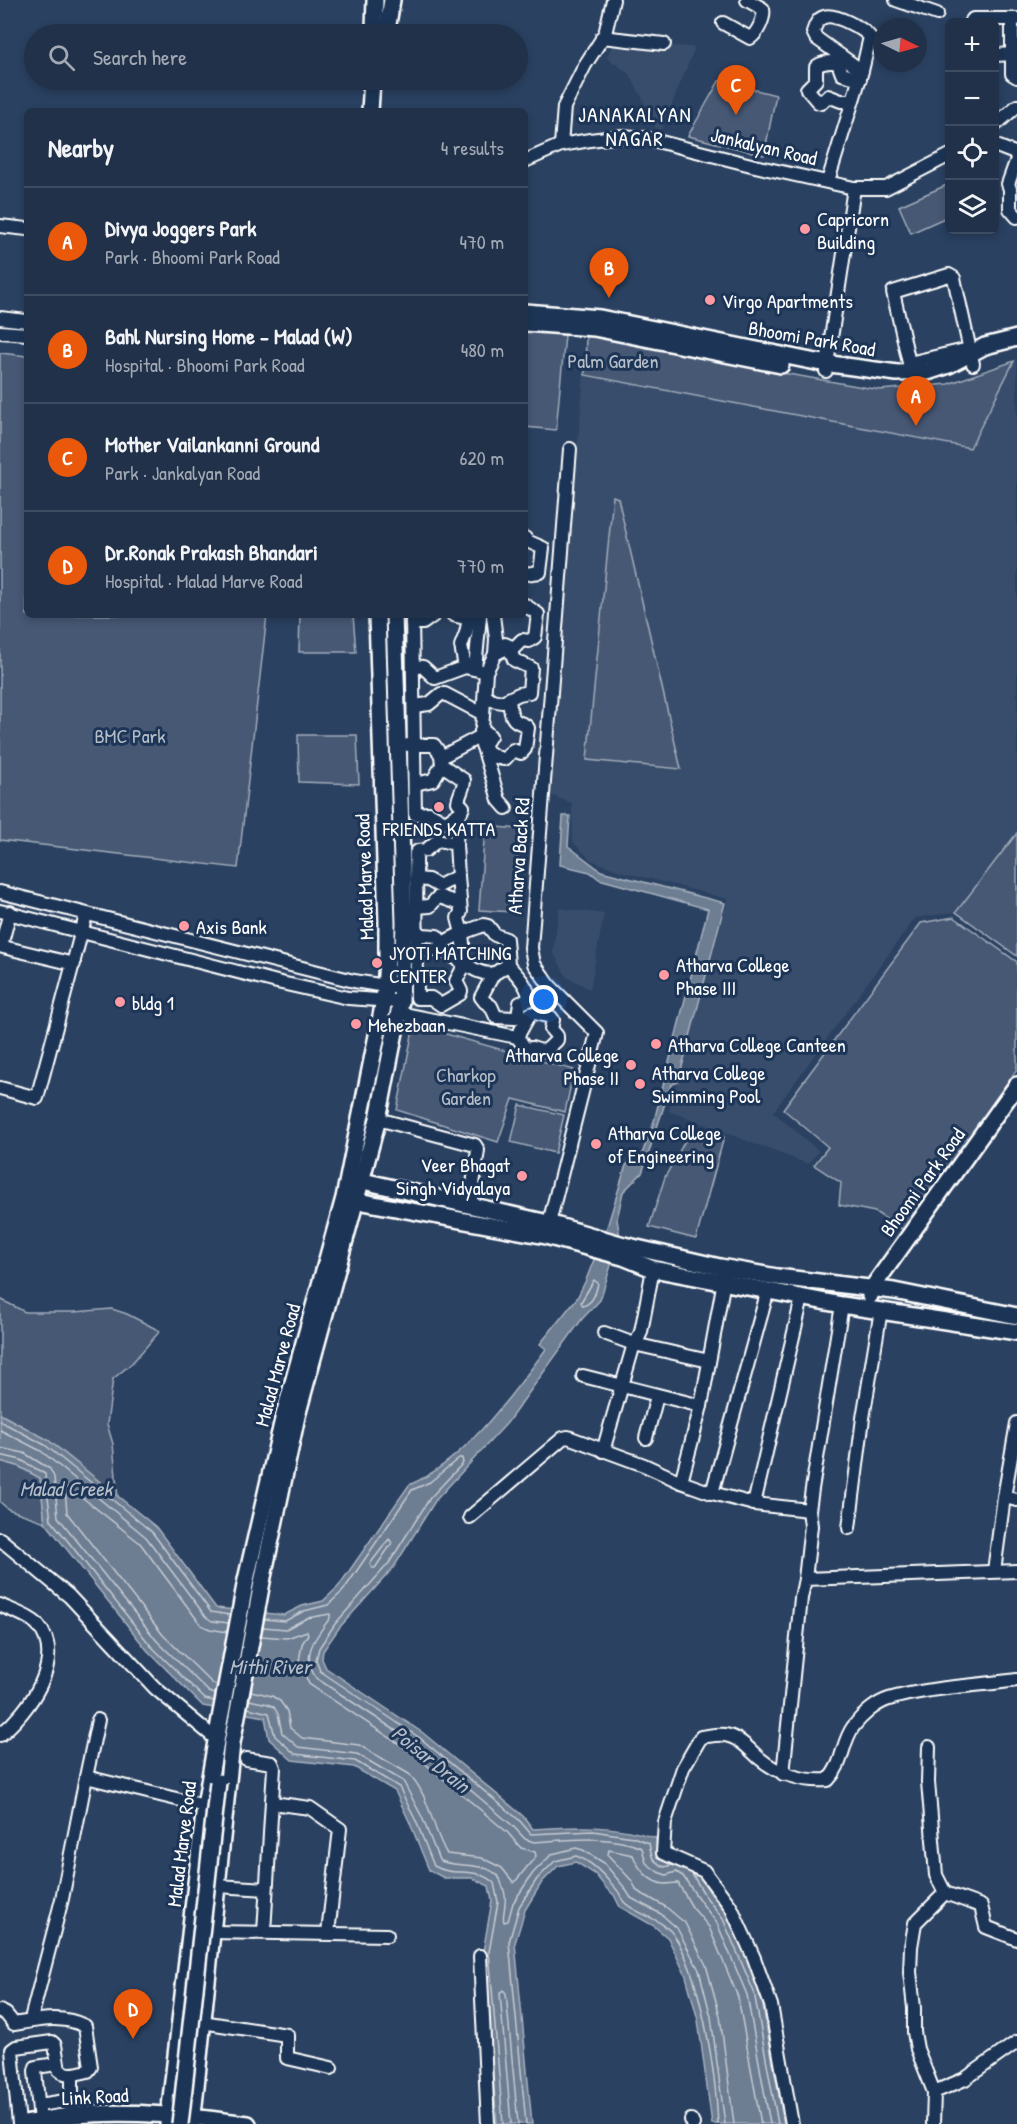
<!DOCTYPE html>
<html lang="en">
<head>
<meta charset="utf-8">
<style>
  body { margin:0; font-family:"Patrick Hand",sans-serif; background:#2d3d53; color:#f1f3f6 }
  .controls { position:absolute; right:18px; top:18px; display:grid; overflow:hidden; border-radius:9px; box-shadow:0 3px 9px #0003 }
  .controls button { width:54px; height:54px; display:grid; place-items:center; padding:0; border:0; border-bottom:2px solid #3d4c61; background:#203149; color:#f1f3f6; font:30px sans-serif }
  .compass { position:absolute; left:873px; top:18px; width:54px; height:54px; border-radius:50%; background:#203149; box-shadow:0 3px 9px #0003; rotate:95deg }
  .you { position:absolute; left:544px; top:1000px; width:21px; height:21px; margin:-15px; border:4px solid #fff; border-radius:50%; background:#1a73e8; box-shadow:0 0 0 9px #1a73e833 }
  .badge { display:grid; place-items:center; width:39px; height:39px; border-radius:50%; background:#ea580c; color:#fff; font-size:20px; font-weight:700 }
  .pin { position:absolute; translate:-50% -50px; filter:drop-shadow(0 2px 3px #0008) }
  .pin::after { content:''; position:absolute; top:32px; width:21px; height:18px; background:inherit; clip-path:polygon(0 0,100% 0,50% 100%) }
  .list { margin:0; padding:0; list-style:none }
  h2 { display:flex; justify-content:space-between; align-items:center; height:78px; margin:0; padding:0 24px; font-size:26px }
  h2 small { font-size:20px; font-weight:400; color:#a2a9b4 }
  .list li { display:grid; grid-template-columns:39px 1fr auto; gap:18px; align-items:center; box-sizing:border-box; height:108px; padding:0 24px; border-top:2px solid #3d4c61 }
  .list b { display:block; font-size:22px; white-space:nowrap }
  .list p { margin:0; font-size:20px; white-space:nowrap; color:#a2a9b4 }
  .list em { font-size:20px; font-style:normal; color:#a2a9b4 }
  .icon { flex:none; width:33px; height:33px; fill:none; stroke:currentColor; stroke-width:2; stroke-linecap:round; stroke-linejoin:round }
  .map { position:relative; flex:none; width:1017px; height:2124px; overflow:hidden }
  .search { position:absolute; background:#203149; box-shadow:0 3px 9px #0003; left:24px; top:24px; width:504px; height:66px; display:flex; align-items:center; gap:15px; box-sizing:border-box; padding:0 21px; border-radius:33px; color:#a2a9b4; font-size:22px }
  .panel { position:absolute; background:#203149; box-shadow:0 3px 9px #0003; left:24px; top:108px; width:504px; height:510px; border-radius:9px }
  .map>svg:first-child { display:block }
</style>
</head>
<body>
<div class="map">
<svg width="1017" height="2124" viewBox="0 0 1017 2124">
  <rect width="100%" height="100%" fill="#2a4161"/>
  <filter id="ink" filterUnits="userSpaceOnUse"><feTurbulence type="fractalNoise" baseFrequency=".0167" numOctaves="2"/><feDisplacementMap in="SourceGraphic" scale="12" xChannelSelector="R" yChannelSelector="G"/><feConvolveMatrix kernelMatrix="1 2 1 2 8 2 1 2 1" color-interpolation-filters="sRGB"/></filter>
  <g filter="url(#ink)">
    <!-- built -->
    <g fill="#394e6c">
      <polygon points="613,44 695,47 659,136 642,97 629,74 607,57"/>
      <polygon points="1014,361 1017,361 1017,833 956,912 915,918 773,1112 819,1151 808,1164 669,1111 728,899 620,871 591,860 573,842 572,803 547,794 584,375 969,448"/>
      <polygon points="559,908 604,914 590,989 567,977 553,952"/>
    </g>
    <!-- green -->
    <g fill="#465975" stroke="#a2acba" stroke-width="1.5">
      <polygon points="719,81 776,95 764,155 688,136"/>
      <polygon points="949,184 949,216 911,233 899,206"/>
      <polygon points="525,328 565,335 556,430 525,427"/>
      <polygon points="586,333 742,366 880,390 948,384 1014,361 970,448 585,375"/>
      <polygon points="0,353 27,356 27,615 267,615 238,868 0,840"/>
      <polygon points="613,496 618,498 681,769 587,760"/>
      <polygon points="300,615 353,615 356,652 299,652"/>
      <polygon points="298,735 357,735 359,784 299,782"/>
      <polygon points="485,826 520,829 513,912 479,910"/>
      <polygon points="1017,833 1017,956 956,912"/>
      <polygon points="954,917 1017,962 1017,1069 905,1231 875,1212 839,1205 841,1183 814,1165 828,1147 783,1109 921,923"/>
      <polygon points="414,1025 574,1070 565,1112 513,1099 498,1142 397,1110"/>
      <polygon points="520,1105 564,1115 555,1153 511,1142"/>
      <polygon points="691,1130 724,1137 696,1239 649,1227 665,1177"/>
      <polygon points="0,1299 25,1312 74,1312 112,1309 127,1314 160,1331 132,1363 113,1379 107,1424 113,1444 118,1498 48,1440 0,1414"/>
      <polygon points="0,1461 18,1466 40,1478 45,1522 8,1509 0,1502"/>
    </g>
    <!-- water -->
    <path fill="#6d7d92" stroke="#a7b1be" stroke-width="1.5" d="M563 816H570L568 846 601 871 725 903 678 1082 671 1085 642 1173 623 1192 617 1219 620 1237 600 1300 582 1319 507 1423 435 1501 394 1567 339 1628 323 1651 322 1659 326 1668 423 1733 523 1816 533 1829C576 1826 614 1824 656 1838L657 1855 666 1862 675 1857 698 1872 710 1893 729 1915 751 1965 760 1991 784 2124H712L698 2020 686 1976 668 1938 654 1926 620 1907 614 1895 607 1889 595 1874 576 1862 558 1866 542 1882 525 1910 515 1943 532 2124H497L483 1952 492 1901 489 1886 472 1878H444L429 1870 410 1823 395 1791 354 1767 292 1760 269 1739 265 1717 203 1706 147 1650 45 1522 40 1478 18 1466 0 1461V1414L48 1440 156 1527 216 1608 284 1615 302 1606 323 1601 338 1587 409 1485C464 1462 511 1396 546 1349L540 1344 577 1298 586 1280 608 1224 626 1165 642 1154 654 1121 708 909 599 879 590 872 560 865Z"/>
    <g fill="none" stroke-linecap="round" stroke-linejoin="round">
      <!-- shore -->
      <g stroke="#c5cbd3" stroke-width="1.5">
        <path d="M594 1280 598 1283C596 1293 593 1303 583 1306L581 1302Z"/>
        <polyline points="0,1421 45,1445 152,1532 211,1612 230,1615"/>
        <polyline points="0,1430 41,1451 146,1537 206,1617 212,1621 229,1623"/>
        <polyline points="0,1448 24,1453 50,1469 54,1477 58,1517 157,1641 209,1692 215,1694"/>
        <polyline points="0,1455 21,1460 45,1474 51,1520 151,1646 205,1699 214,1701"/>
        <polygon points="389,1539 392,1543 375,1568 372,1568 370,1564"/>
        <path d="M264 1619 285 1621 304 1611 328 1605 343 1591 412 1490 430 1482 459 1458H462L463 1463 430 1498 389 1563 335 1624 319 1648 316 1660 320 1671 420 1738 519 1820 531 1834 593 1831 633 1837 649 1843C652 1857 650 1859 664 1867L672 1865"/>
        <path d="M263 1627 286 1629 307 1618 330 1614V1618C316 1637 300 1654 316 1678L416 1744 513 1826 525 1839 534 1842C569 1840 609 1834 642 1848L646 1863 658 1872 666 1875 676 1872 683 1876 700 1901 717 1923 747 1995 770 2124"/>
        <polyline points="217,1685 213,1684 163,1635 67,1513 65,1488 69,1487 140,1543 201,1625 210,1629 227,1632"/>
        <path d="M251 1691 272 1696 280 1701 287 1711 290 1728 302 1738 359 1745 409 1774C430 1795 432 1830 447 1854L482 1858 502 1868 514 1883 536 1856 535 1852 521 1848 507 1832 410 1751 309 1684 299 1661 302 1644 308 1634 307 1631 287 1638 261 1636"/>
        <path d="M249 1700 268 1704 274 1707 278 1714 282 1733 298 1747 357 1754 403 1781 422 1817 439 1860C456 1870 496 1858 502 1885 504 1890 506 1898 505 1903 505 1910 502 1916 504 1922L508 1921 513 1903 533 1873 552 1854 576 1848 583 1850 604 1863 624 1887 631 1898 661 1914 677 1928 699 1970 711 2017 725 2124"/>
        <path d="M248 1708 269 1713 275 1736 295 1754 355 1761 399 1787 416 1821 434 1866C455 1878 474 1865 494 1883L498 1902 489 1952 503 2124"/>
        <polyline points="692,1874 706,1897 723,1919 754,1992 778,2124"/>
        <polyline points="511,2124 500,1993 503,1990 506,1993 518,2124"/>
        <path d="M526 2124 509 1942 519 1907 537 1879 555 1861 576 1856C594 1862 605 1877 617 1890 620 1893 621 1898 624 1902 633 1913 661 1918 673 1934 701 1972 716 2076 718 2124"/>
        <path d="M734 2124 720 2016 706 1965 685 1923 666 1907 637 1891 632 1881 608 1855 609 1850 633 1855C638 1868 648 1882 664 1884 669 1884 673 1883 678 1883L692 1907 709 1927 738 1997 761 2124"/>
      </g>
      <defs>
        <g id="minor">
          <polyline points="896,0 937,14"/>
          <polyline points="1012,19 1012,74 1017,77"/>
          <polyline points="971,22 973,19 1017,19"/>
          <path d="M723 23 750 38C757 34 765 18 763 9L747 0"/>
          <polyline points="602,37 664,44"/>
          <polyline points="994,55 1017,54"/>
          <path d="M852 101H841L828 96 821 103 818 102 807 89 816 80V67C821 62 832 61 838 63L842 74 860 79"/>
          <polyline points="994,126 1017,106"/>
          <polyline points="561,145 564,107 585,65 605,34 613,0"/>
          <polyline points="994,145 1017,154"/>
          <polyline points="1017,159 1008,184 1010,189 1010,209 1017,217"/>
          <polyline points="525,161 561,145 590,140 623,136 645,138 755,166 854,188 886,188 950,155"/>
          <path d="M828 181 862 71 870 37C864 29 835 13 824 17 817 19 815 26 813 32L816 38 862 71"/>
          <polyline points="0,226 27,229"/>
          <polyline points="0,318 27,321"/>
          <polyline points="0,332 27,334"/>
          <polyline points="909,363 893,292 949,275 954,278 973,364"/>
          <polyline points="910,370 909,363 969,349"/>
          <polyline points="826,371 854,188"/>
          <polyline points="525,538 527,541 543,548 540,572 525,574"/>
          <path d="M412 615 415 814 429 813 445 822 461 812 463 807 458 802C459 794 464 789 464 780L442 765 441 755"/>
          <polyline points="453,615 469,619 475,616 480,616 475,669"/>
          <path d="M493 615 496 639 495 654 486 672 481 743C484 751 497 759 505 759L513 750 521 753 525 749 528 728C524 722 520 725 515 720 510 716 510 706 509 700"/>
          <polyline points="412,623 423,623 434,615"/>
          <polyline points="505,644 514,648 522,640 529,641 535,637 538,614 525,605"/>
          <polyline points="413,666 423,667 435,678 465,667 482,671"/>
          <polyline points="465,667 461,646 466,633 469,619"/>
          <polyline points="485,695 492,700 502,702 519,694 529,692 531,668 514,660 509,647 495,654"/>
          <polyline points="414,706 429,704 441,694 445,694 483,714"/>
          <polyline points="481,731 486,732 490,736 483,747 499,800 506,808"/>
          <polyline points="408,745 434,745 441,755 445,755 481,736"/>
          <polyline points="415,784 433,780 442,765"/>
          <polyline points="416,879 428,880 439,886 458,876 456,844 458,814"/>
          <polyline points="0,892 354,981 385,986 402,986"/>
          <polyline points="416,907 430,906 437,898 440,897 460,904"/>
          <polyline points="0,911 277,982 348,998 393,1001"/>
          <polyline points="10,912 2,942 3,947 74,964"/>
          <polyline points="417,932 423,935 437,936 442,943 462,933 458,918 461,912 458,876"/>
          <path d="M403 952C415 951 430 947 442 951 458 956 477 978 495 973 499 971 504 967 508 965L506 939 495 935 488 926 484 925 462 933 465 964 456 981 461 991 460 994 441 1005 431 998H417C417 950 416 902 416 853L418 851 426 850 438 840 456 844"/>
          <path d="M494 973 481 997 485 1002 491 1006 496 1017 514 1018 518 1016 520 1003 529 1000C530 987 516 974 508 965"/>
          <path d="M399 1013 517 1037 526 1049 532 1048C547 1053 545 1051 557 1040V1036L551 1029 553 1020 551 1017 535 1013 530 1014 517 1037"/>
          <polyline points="0,1088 37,1098 86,915"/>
          <polyline points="378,1119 475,1145 478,1150 470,1205"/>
          <polyline points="547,1231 597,1033 550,986 534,964 531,948 570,449"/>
          <polyline points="604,1333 634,1344 709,1361"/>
          <polyline points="583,1376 701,1406"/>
          <polyline points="1017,1423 1004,1497 1017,1500"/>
          <polyline points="646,1438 657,1396"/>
          <polyline points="603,1451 634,1344 637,1341 641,1332 653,1269"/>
          <polyline points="681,1482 701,1406 725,1275"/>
          <polyline points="712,1493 768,1290"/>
          <polyline points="754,1504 802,1298"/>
          <polyline points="470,1517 563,1438 568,1437 644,1465 681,1482 712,1493 754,1504 809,1510"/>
          <polyline points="849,1528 863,1418 881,1310"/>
          <polyline points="0,1539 69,1596 155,1688 216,1739"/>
          <polyline points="994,1571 1004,1497"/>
          <polyline points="805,1579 811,1526 809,1510 812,1489 842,1305"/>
          <path d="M0 1605C12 1611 28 1615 37 1624 68 1659 28 1712 0 1735"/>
          <polyline points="929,1747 928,1782 936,1875 945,1893 981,1906 986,1927 1017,1939"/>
          <polyline points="246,1759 272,1763 274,1768 264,1932"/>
          <polyline points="783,1774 801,1598 805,1579 1017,1571"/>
          <polyline points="86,1777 98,1720"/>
          <polyline points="272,1803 310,1808 340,1829 328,1933"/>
          <polyline points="217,1886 266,1889"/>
          <polyline points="212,1932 387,1935"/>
          <polyline points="480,1956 488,2124"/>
          <path d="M0 2011 6 2014 14 2024C38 2020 62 2014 85 2026L91 2067 88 2071C79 2073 67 2077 59 2070L55 2045 52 2042 16 2047 12 2050 19 2124"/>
          <polyline points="32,2015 62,1899 86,1777 205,1806"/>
          <polyline points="202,2022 287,2035 287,2058 331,2068"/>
          <polyline points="934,2092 965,2079 1017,2042"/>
          <polyline points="39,2105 72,2100"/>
          <polyline points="72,2116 72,2074"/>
          <polyline points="691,2120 693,2124"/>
          <polyline points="40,2121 35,2071 36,2067 50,2065"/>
          <path d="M792 2124 771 2005 754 1958 731 1907 704 1871 663 1853 665 1822 683 1768 701 1737C709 1736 718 1734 725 1735 739 1737 749 1749 759 1758 778 1774 803 1782 828 1780 844 1763 841 1744 853 1727 862 1715 876 1703 889 1699 930 1687 975 1686 1017 1680"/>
          <polyline points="933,2124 934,2092 917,2049 914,2032 914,2008 910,1972 911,1947 915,1923 945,1893"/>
        </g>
        <g id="major">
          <polyline points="375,0 374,28 377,34"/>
          <polyline points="384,34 387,30 392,0"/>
          <polyline points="370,111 372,80"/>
          <polyline points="525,312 600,318 816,362 897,373 928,372 949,365 985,346 1017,338"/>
          <polyline points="525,323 594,328 781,365"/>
          <polyline points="354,1179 548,1223 624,1245 720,1267 777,1277 894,1291 1017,1316"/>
          <polyline points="347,1199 546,1236 623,1257 653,1269 842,1305 1017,1332"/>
          <polyline points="870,1296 872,1288 1017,1085"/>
          <path d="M24 2124C41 2121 58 2117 75 2115 132 2110 191 2116 248 2124"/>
          <polyline points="168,2124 205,1806 219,1724 246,1580 284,1415 344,1198 384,1001 387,962 387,922 377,615"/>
          <polyline points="192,2124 232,1743 262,1582 297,1416 378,1119 401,1001 404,923 394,615"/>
        </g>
      </defs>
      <!-- minor casing -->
      <use href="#minor" stroke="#fff" stroke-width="16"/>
      <!-- major casing -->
      <use href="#major" stroke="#fff" stroke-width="20"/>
      <!-- minor -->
      <use href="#minor" stroke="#1d3557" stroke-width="12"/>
      <!-- major -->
      <use href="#major" stroke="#1d3557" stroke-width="15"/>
      <defs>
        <polyline id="major-bridge" points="180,2124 218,1782"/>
      </defs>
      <!-- major-bridge casing -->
      <use href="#major-bridge" stroke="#fff" stroke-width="20" stroke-linecap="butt"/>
      <!-- major-bridge -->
      <use href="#major-bridge" stroke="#1d3557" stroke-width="15"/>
    </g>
  </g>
  <!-- markers -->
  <g fill="#ff9aa2" stroke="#1d3557" stroke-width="2">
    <circle cx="805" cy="229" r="6"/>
    <circle cx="710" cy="300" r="6"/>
    <circle cx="439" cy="807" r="6"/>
    <circle cx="184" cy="926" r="6"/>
    <circle cx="377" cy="963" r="6"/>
    <circle cx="664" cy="975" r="6"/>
    <circle cx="120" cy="1002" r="6"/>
    <circle cx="356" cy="1024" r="6"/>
    <circle cx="656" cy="1044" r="6"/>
    <circle cx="631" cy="1065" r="6"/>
    <circle cx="640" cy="1084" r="6"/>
    <circle cx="596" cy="1144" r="6"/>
    <circle cx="522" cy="1176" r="6"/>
  </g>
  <g text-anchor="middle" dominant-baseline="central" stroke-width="6" stroke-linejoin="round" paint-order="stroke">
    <!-- street labels -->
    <g font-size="20" fill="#fff" stroke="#1d3557">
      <text transform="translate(764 146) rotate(13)">Jankalyan Road</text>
      <text transform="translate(812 338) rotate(10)">Bhoomi Park Road</text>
      <text transform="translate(518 856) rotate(-86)">Atharva Back Rd</text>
      <text transform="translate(364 877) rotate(-92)">Malad Marve Road</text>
      <text transform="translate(922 1182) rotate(-54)">Bhoomi Park Road</text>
      <text transform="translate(277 1365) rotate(-75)">Malad Marve Road</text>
      <text transform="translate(181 1844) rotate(-83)">Malad Marve Road</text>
      <text transform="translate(95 2096) rotate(-3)">Link Road</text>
    </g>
    <!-- poi labels -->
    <g font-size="20" fill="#fff" stroke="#1d3557" text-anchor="start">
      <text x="817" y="218">Capricorn<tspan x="817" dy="23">Building</tspan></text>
      <text x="722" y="300">Virgo Apartments</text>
      <text x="439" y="828" text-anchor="middle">FRIENDS KATTA</text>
      <text x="196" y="926">Axis Bank</text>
      <text x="389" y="952">JYOTI MATCHING<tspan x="389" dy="23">CENTER</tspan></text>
      <text x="676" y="964">Atharva College<tspan x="676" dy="23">Phase III</tspan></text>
      <text x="132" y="1002">bldg 1</text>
      <text x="368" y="1024">Mehezbaan</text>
      <text x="668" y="1044">Atharva College Canteen</text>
      <text x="619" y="1054" text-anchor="end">Atharva College<tspan x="619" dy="23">Phase II</tspan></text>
      <text x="652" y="1072">Atharva College<tspan x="652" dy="23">Swimming Pool</tspan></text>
      <text x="608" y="1132">Atharva College<tspan x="608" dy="23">of Engineering</tspan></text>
      <text x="510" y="1164" text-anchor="end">Veer Bhagat<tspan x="510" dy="23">Singh Vidyalaya</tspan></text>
    </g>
    <!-- park labels -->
    <g font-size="20" fill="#b5bdc8" stroke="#1d3557">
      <text x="613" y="360">Palm Garden</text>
      <text x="130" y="735">BMC Park</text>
      <text x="466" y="1074">Charkop<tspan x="466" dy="23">Garden</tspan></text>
    </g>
    <!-- neighbourhood labels -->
    <g font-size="21" letter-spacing="1.5" fill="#fff" stroke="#1d3557">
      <text x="635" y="114">JANAKALYAN<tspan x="635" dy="24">NAGAR</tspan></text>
    </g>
    <!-- water labels -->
    <g font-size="21" font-style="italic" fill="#b6bec8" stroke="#1d3557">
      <text x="66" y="1488">Malad Creek</text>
      <text x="270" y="1666">Mithi River</text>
      <text transform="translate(431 1759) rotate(39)">Poisar Drain</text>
    </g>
  </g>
</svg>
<div class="controls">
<button>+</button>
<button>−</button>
<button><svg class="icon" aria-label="locate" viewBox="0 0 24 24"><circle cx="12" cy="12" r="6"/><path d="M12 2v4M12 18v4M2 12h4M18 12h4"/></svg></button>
<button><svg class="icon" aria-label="layers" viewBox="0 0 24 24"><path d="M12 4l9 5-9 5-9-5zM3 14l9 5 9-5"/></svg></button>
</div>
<svg class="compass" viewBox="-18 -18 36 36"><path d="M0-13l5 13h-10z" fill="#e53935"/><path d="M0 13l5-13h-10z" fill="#a2a9b4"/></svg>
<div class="you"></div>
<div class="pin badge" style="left:916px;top:426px">A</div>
<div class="pin badge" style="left:609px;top:298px">B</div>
<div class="pin badge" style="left:736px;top:115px">C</div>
<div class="pin badge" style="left:133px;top:2039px">D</div>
<div class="search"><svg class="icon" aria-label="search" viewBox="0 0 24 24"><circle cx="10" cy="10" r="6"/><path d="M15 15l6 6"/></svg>Search here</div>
<section class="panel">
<h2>Nearby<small>4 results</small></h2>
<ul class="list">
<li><span class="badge">A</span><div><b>Divya Joggers Park</b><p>Park · Bhoomi Park Road</p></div><em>470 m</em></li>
<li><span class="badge">B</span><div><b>Bahl Nursing Home - Malad (W)</b><p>Hospital · Bhoomi Park Road</p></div><em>480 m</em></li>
<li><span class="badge">C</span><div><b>Mother Vailankanni Ground</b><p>Park · Jankalyan Road</p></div><em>620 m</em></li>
<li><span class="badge">D</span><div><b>Dr.Ronak Prakash Bhandari</b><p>Hospital · Malad Marve Road</p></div><em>770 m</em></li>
</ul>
</section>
</div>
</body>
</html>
